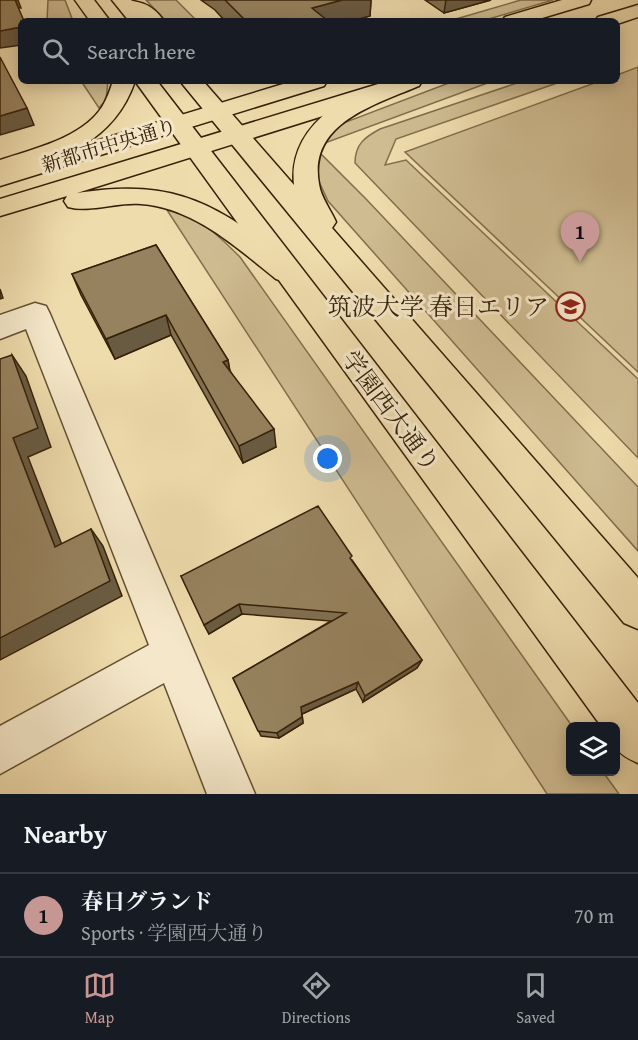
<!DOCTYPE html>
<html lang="en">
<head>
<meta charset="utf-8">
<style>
  body { margin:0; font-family:"Gentium Book Plus","Noto Serif JP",serif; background:#242831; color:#f1f3f6 }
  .controls { position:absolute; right:18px; bottom:18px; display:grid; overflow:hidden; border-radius:9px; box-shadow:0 3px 15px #0003 }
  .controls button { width:54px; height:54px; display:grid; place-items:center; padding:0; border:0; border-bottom:2px solid #363941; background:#171b24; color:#f1f3f6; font:30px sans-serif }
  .you { position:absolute; left:328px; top:459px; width:21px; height:21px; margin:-15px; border:4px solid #fff; border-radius:50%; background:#1a73e8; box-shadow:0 0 0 9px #1a73e833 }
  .badge { display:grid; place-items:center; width:39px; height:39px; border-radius:50%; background:#c59692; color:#111; font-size:20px; font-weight:700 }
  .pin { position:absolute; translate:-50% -50px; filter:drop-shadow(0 2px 3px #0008) }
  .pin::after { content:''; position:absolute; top:32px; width:21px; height:18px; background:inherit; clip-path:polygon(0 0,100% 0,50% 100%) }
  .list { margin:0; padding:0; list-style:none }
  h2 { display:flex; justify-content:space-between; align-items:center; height:78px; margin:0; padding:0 24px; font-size:26px }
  h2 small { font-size:20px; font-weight:400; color:#9ea1a6 }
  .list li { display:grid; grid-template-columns:39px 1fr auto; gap:18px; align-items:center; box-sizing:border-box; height:84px; padding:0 24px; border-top:2px solid #363941 }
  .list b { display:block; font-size:22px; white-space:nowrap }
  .list p { margin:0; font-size:20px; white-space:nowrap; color:#9ea1a6 }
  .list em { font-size:20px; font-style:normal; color:#9ea1a6 }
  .icon { flex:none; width:33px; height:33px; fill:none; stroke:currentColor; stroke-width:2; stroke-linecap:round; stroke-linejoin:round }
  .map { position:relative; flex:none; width:638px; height:794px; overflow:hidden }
  .search { position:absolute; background:#171b24; box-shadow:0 3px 15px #0003; left:18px; right:18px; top:18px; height:66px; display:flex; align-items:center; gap:15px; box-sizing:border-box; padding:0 21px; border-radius:9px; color:#9ea1a6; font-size:22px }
  .sheet { height:162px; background:#171b24 }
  nav { display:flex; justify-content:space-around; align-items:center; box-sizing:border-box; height:84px; border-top:2px solid #363941; background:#171b24; font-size:16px; color:#9ea1a6 }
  nav a { display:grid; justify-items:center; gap:3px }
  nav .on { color:#c59692 }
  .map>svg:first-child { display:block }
</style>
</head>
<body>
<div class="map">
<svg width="638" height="794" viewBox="0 0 638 794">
  <rect width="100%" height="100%" fill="#efdcad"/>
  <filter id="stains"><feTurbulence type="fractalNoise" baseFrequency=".00333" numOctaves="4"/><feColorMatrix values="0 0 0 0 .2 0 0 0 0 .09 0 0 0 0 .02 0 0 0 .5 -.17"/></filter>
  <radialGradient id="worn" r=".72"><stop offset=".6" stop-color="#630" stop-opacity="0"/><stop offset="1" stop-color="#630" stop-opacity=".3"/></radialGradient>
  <!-- green -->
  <g fill="#cfbc91" stroke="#826e4c" stroke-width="1.5">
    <polygon points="48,0 65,0 73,21 47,21"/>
    <polygon points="146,0 176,0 197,21 166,21"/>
    <polygon points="521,0 553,0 482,21 449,21"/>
    <polygon points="638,67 638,372 405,152 600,81 617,81 617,75"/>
    <polygon points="81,81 108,81 106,100 99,108"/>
    <polygon points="454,81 493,81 325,143 338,125"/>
    <path d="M523 81H563L396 139 385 165 406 160 638 379V458L355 163C355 144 365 137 380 129Z"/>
    <polygon points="315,153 322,155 367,200 638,487 638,551 328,201 316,175"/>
    <path d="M167 210C198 215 219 236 240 257L572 726 570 772H603L619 794H547Z"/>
  </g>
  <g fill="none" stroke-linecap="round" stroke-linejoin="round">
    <defs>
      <polygon id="minor" points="35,303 46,306 50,314 255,794 207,794 164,683 0,774 0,726 149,645 26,329 0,339 0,315"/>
      <g id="major">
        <path d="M115 0C136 0 151 2 164 21H144Z"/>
        <polygon points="562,0 591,0 589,4 532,21 502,21 505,17"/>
        <polygon points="638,5 638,17 617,24 617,21 595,21 598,17"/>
        <polygon points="293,81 327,81 324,86 0,186 0,170"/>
        <path d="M388 81H422L419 86 77 193C179 177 218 206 296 265L300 272 296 279 286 282 276 279C236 247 194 208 141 204 117 202 90 213 68 207L64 201 67 196 0 216V199Z"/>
      </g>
      <g id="highway">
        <polygon points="75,0 94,0 110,21 90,21"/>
        <polygon points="112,0 131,0 149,21 129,21"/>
        <path d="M113 81H135C114 143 59 161 0 176V160C33 149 82 138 102 107 107 99 110 90 113 81Z"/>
        <path d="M135 81H157L638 703V763C615 753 616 750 616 726H601Z"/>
        <path d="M180 81H203L294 185C287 120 361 81 418 81L416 87C372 106 308 124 319 184 321 198 331 210 336 222L332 228 638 578V629L624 623Z"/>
      </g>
    </defs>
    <!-- minor casing -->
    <use href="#minor" stroke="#645031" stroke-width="3"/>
    <!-- major casing -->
    <use href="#major" stroke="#352108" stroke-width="3"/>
    <!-- highway casing -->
    <use href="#highway" stroke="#352108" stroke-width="3"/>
    <!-- minor -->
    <use href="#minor" fill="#f5e8ca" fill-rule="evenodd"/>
    <!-- major -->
    <use href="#major" fill="#efdcad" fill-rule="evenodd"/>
    <!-- highway -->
    <use href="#highway" fill="#efdcad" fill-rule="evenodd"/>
  </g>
  <!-- wall -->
  <g fill="#817051" stroke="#352108" stroke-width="1.5">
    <polygon points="201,0 371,0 370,16 352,21 225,21 215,10"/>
    <polygon points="425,0 491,0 444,13"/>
    <polygon points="156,245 228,360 230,371 276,447 243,463 171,335 115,359 81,295 72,274"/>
    <polygon points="352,560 422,660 417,668 363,702 356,689 302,714 303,723 279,738 261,736 233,678 331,621 242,614 209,634 181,576"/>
  </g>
  <!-- shaded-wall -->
  <g fill="#695b42" stroke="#352108" stroke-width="1.5">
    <polygon points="15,0 18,0 21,8 18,8"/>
    <polygon points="342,0 371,0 370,16 352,21 313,21 312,8"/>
    <polygon points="446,0 491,0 444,13"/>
    <polygon points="21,27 21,45 0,48 0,31"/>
    <polygon points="27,108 34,125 0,135 0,116"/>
    <polygon points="0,289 3,298 0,299"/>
    <polygon points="166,315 171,335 115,359 106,339"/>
    <polygon points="12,355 26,376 51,447 28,457 69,563 55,547 13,438"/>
    <polygon points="228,360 231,379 223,362"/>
    <polygon points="274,429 276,447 243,463 239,446"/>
    <polygon points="91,529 103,546 122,596 0,660 0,638"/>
    <polygon points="239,604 242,614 209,634 204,625"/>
    <polygon points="422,660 417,668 363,702 365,696"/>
    <polygon points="358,682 356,689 302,714 303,723 279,738 277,733 301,707"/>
  </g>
  <!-- building -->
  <g fill="#96825e" stroke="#352108" stroke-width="1.5">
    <polygon points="0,0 15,0 24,21 21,21 21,27 0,31"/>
    <polygon points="225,0 342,0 312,8 328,21 246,21"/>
    <polygon points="0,57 27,108 0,116"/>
    <polygon points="156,245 228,360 223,362 274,429 239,446 166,315 106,339 72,274"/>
    <polygon points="12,355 38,428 13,438 55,547 91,529 110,581 0,638 0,359"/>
    <polygon points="318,506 352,556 350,558 422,660 365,696 358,682 301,707 302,717 277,733 258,731 233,678 346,613 239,604 204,625 181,576"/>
  </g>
  <!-- icons -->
  <defs>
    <symbol id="university-ring" viewBox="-11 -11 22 22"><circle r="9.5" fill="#f5e8ca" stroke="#8f2418" stroke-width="1.5"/><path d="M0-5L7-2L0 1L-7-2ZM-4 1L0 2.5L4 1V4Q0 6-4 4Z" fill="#8f2418"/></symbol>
  </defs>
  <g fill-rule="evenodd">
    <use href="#university-ring" x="554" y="290" width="33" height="33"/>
  </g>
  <g text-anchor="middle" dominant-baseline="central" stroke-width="6" stroke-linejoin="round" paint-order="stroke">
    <!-- far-street labels -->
    <g font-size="20" fill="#352108" stroke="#f5e8ca">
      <text transform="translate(109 145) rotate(-17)">新都市中央通り</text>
    </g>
    <!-- poi labels -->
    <g font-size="24" fill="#352108" stroke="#f5e8ca" text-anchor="end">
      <text x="549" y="306">筑波大学 春日エリア</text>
    </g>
    <!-- street labels -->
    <g font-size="24" fill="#352108" stroke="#f5e8ca">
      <text transform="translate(391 411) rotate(53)">学園西大通り</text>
    </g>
  </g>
  <rect width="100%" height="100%" filter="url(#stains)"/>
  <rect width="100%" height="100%" fill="url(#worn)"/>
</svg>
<div class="controls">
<button><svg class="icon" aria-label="layers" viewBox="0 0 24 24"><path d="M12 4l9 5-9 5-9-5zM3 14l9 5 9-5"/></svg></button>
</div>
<div class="you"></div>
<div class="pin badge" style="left:580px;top:262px">1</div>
<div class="search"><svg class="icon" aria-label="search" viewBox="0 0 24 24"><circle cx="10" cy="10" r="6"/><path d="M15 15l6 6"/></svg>Search here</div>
</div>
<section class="sheet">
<h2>Nearby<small></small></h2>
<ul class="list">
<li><span class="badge">1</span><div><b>春日グランド</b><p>Sports · 学園西大通り</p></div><em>70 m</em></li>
</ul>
</section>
<nav>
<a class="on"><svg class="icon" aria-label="map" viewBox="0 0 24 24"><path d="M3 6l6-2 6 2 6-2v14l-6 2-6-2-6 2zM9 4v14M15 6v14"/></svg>Map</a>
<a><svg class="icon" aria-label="directions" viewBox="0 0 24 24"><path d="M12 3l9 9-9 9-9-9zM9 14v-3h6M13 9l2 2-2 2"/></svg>Directions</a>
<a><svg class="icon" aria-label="saved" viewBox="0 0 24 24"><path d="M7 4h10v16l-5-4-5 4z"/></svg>Saved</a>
</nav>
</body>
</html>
